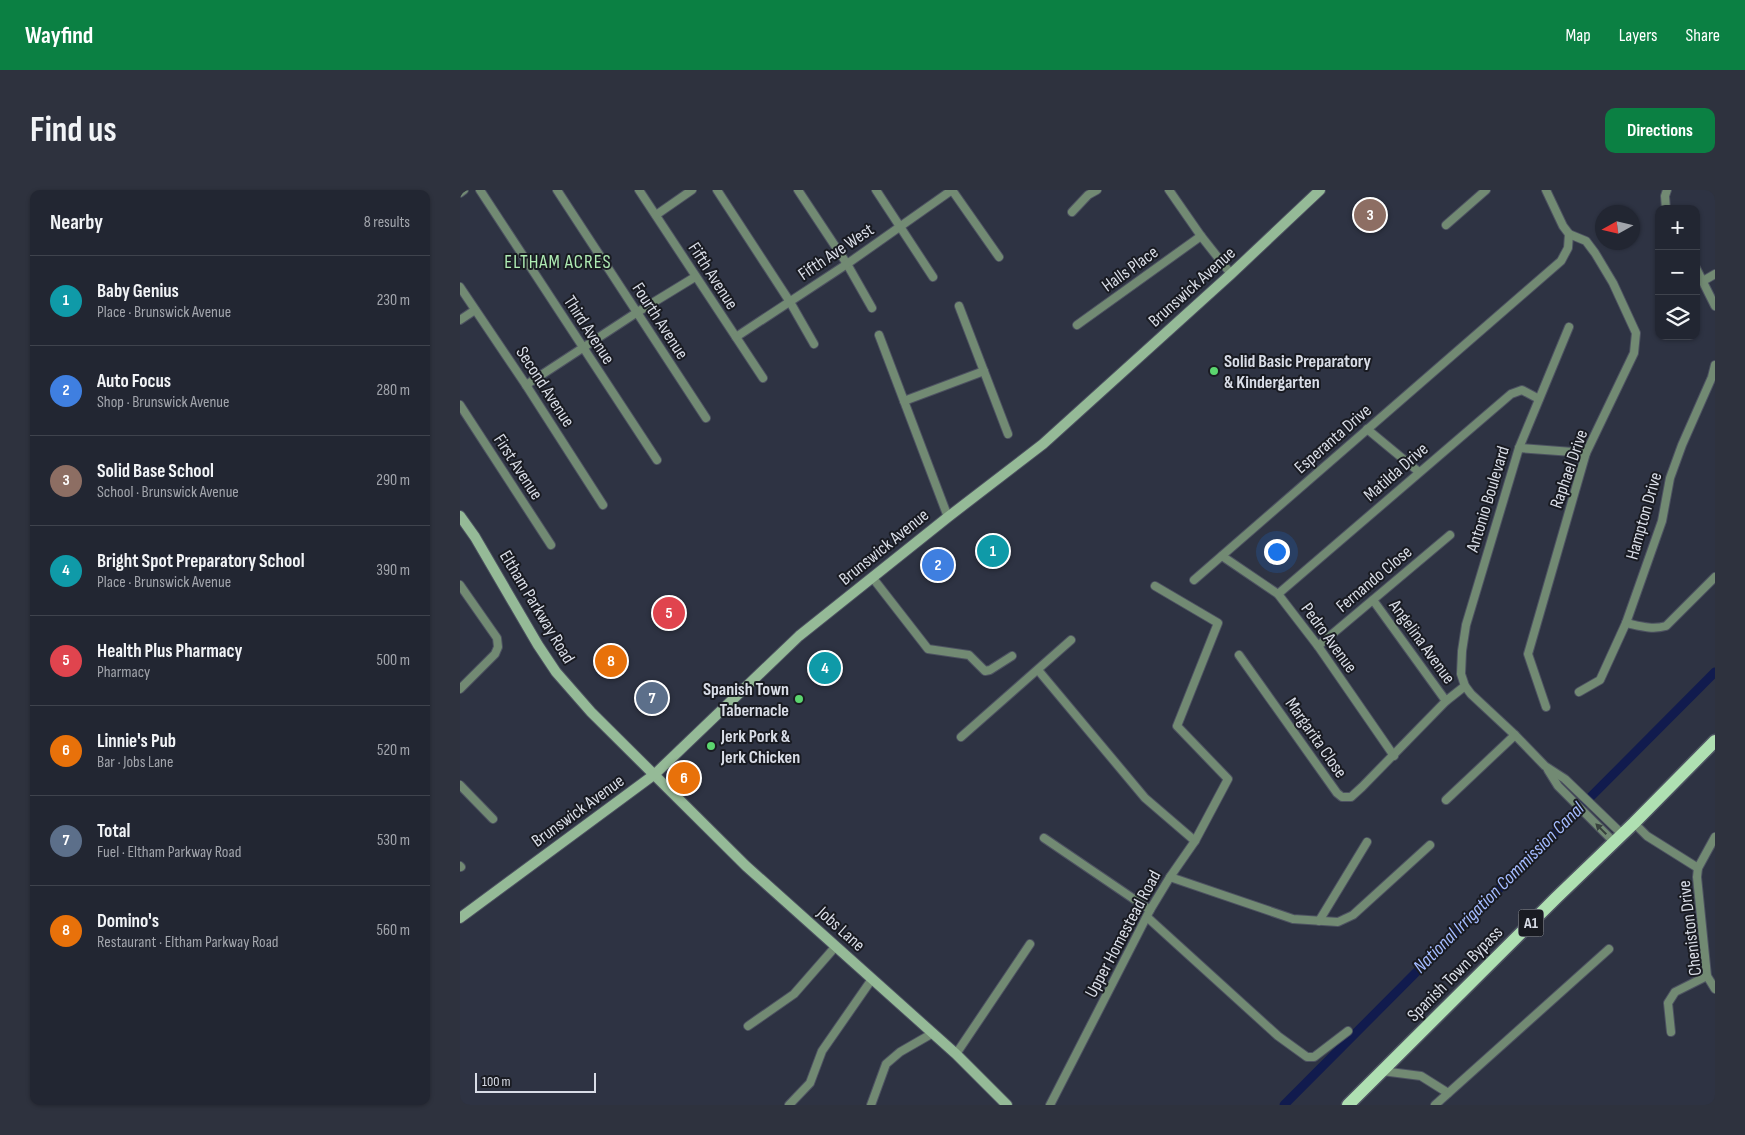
<!DOCTYPE html>
<html lang="en">
<head>
<meta charset="utf-8">
<style>
  body { margin:0; font-family:"Sofia Sans Condensed",sans-serif; background:#2e323e; color:#f1f3f6 }
  .controls { position:absolute; right:15px; top:15px; display:grid; overflow:hidden; border-radius:10px; box-shadow:0 1px 4px #0004 }
  .controls button { width:45px; height:45px; display:grid; place-items:center; padding:0; border:0; border-bottom:1px solid #3f434d; background:#222632; color:#f1f3f6; font:25px sans-serif }
  .compass { position:absolute; left:1135px; top:15px; width:45px; height:45px; border-radius:50%; background:#222632; box-shadow:0 1px 4px #0004; rotate:262deg }
  .scale { position:absolute; left:15px; bottom:12px; width:121px; box-sizing:border-box; padding-left:5px; border:2px solid #d9dde7; border-top:0; font-size:14px; line-height:18px; white-space:nowrap; color:#d9dde7; -webkit-text-stroke:4px #191b22; paint-order:stroke }
  .you { position:absolute; left:816px; top:361px; width:18px; height:18px; margin:-12px; border:4px solid #fff; border-radius:50%; background:#1a73e8; box-shadow:0 0 0 8px #1a73e833 }
  .badge { display:grid; place-items:center; width:32px; height:32px; border-radius:50%; background:#0b8043; color:#fff; font-size:16px; font-weight:700 }
  .pin { position:absolute; translate:-50% -50%; border:2px solid #fff; box-shadow:0 1px 5px #0006 }
  .list { margin:0; padding:0; list-style:none }
  h2 { display:flex; justify-content:space-between; align-items:center; height:65px; margin:0; padding:0 20px; font-size:21px }
  h2 small { font-size:16px; font-weight:400; color:#a2a5ac }
  .list li { display:grid; grid-template-columns:32px 1fr auto; gap:15px; align-items:center; box-sizing:border-box; height:90px; padding:0 20px; border-top:1px solid #3f434d }
  .list b { display:block; font-size:19px; white-space:nowrap }
  .list p { margin:0; font-size:16px; white-space:nowrap; color:#a2a5ac }
  .list em { font-size:16px; font-style:normal; color:#a2a5ac }
  .icon { flex:none; width:28px; height:28px; fill:none; stroke:currentColor; stroke-width:2; stroke-linecap:round; stroke-linejoin:round }
  .map { position:relative; flex:none; width:1255px; height:915px; overflow:hidden; border-radius:10px }
  header { display:flex; align-items:center; gap:30px; box-sizing:border-box; height:70px; padding:0 25px; background:#0b8043; color:#fff }
  header strong { font-size:24px }
  nav { display:flex; gap:28px; margin-inline-start:auto; font-size:18px }
  .intro { display:flex; align-items:center; justify-content:space-between; box-sizing:border-box; height:120px; padding:0 30px }
  h1 { margin:0; font-size:35px }
  .button { padding:12px 22px; border-radius:10px; background:#0b8043; color:#fff; font-size:18px; font-weight:700 }
  main { display:flex; gap:30px; padding:0 30px }
  aside { flex:1; background:#222632; border-radius:10px; box-shadow:0 1px 4px #0004 }
  .map>svg:first-child { display:block }
</style>
</head>
<body>
<header>
<strong>Wayfind</strong>
<nav><a>Map</a><a>Layers</a><a>Share</a></nav>
</header>
<div class="intro"><h1>Find us</h1><a class="button">Directions</a></div>
<main>
<aside>
<h2>Nearby<small>8 results</small></h2>
<ul class="list">
<li><span class="badge" style="background:#0f9aa8">1</span><div><b>Baby Genius</b><p>Place · Brunswick Avenue</p></div><em>230 m</em></li>
<li><span class="badge" style="background:#3f7fe0">2</span><div><b>Auto Focus</b><p>Shop · Brunswick Avenue</p></div><em>280 m</em></li>
<li><span class="badge" style="background:#8d6e63">3</span><div><b>Solid Base School</b><p>School · Brunswick Avenue</p></div><em>290 m</em></li>
<li><span class="badge" style="background:#0f9aa8">4</span><div><b>Bright Spot Preparatory School</b><p>Place · Brunswick Avenue</p></div><em>390 m</em></li>
<li><span class="badge" style="background:#e0444e">5</span><div><b>Health Plus Pharmacy</b><p>Pharmacy</p></div><em>500 m</em></li>
<li><span class="badge" style="background:#e8710a">6</span><div><b>Linnie's Pub</b><p>Bar · Jobs Lane</p></div><em>520 m</em></li>
<li><span class="badge" style="background:#5c6f8a">7</span><div><b>Total</b><p>Fuel · Eltham Parkway Road</p></div><em>530 m</em></li>
<li><span class="badge" style="background:#e8710a">8</span><div><b>Domino's</b><p>Restaurant · Eltham Parkway Road</p></div><em>560 m</em></li>
</ul>
</aside>
<div class="map">
<svg width="1255" height="915" viewBox="0 0 1255 915">
  <rect width="100%" height="100%" fill="#2e3343"/>
  <g fill="none" stroke-linecap="round" stroke-linejoin="round">
    <!-- canal -->
    <polyline stroke="#111b4e" stroke-width="9" points="824,915 1255,482"/>
    <defs>
      <g id="street">
        <polyline points="20,0 197,270"/>
        <polyline points="97,0 246,228"/>
        <polyline points="179,0 303,188"/>
        <polyline points="257,0 330,112 354,154"/>
        <polyline points="338,0 387,74 412,118"/>
        <polyline points="416,0 473,87"/>
        <polyline points="492,0 539,67"/>
        <polyline points="709,0 741,46 771,84"/>
        <polyline points="1086,0 1103,36 1109,44 1126,51 1135,63 1153,93 1176,143 1174,163 1126,263 1068,464 1086,517"/>
        <polyline points="0,3 4,0"/>
        <polyline points="1206,19 1205,6 1207,0"/>
        <polyline points="612,22 628,5 637,0"/>
        <polyline points="196,25 232,0"/>
        <polyline points="986,35 1026,0"/>
        <polyline points="1236,78 1255,116"/>
        <polyline points="1243,91 1255,84"/>
        <polyline points="0,97 66,195 143,315"/>
        <polyline points="499,116 548,244"/>
        <polyline points="0,130 15,120"/>
        <polyline points="617,135 741,46"/>
        <polyline points="1109,137 1059,258 1006,435 1002,461 1001,484 1005,496 1011,504 1055,545 1085,576 1105,589 1162,644"/>
        <polyline points="419,145 488,327"/>
        <polyline points="276,147 387,74 492,0"/>
        <polyline points="66,195 176,123 235,87"/>
        <polyline points="444,211 524,181"/>
        <polyline points="0,215 91,355"/>
        <polyline points="907,239 959,282"/>
        <polyline points="1059,258 1126,263"/>
        <polyline points="762,366 818,404 858,456 934,566"/>
        <polyline points="412,387 468,459 509,465 525,481 530,480 552,466"/>
        <polyline points="734,390 1101,71 1108,58 1109,44"/>
        <polyline points="0,395 37,448 38,457 35,464 0,499"/>
        <polyline points="818,404 1051,204 1062,200 1079,209"/>
        <polyline points="913,410 986,511"/>
        <path d="M1166 433C1180 436 1192 440 1206 436L1255 387"/>
        <polyline points="858,456 990,345"/>
        <polyline points="779,465 877,603 882,607 891,607 902,597 986,511 1005,496"/>
        <polyline points="578,480 685,608 735,651"/>
        <polyline points="1119,502 1140,490 1166,433 1202,331 1210,288 1222,255 1252,187 1255,175"/>
        <polyline points="501,547 611,450"/>
        <polyline points="1088,580 1098,596 1154,652"/>
        <polyline points="0,595 33,629"/>
        <polyline points="986,610 1055,545"/>
        <polyline points="1174,633 1187,646 1238,678"/>
        <polyline points="1255,647 1238,678 1237,687 1247,786 1255,799"/>
        <polyline points="584,648 690,720"/>
        <polyline points="0,676 1,677"/>
        <polyline points="710,687 833,729 878,732 893,725 970,655"/>
        <polyline points="687,727 818,846 847,867 854,867 888,841"/>
        <polyline points="859,731 907,652"/>
        <polyline points="288,836 334,804 376,756"/>
        <polyline points="1211,842 1208,813 1215,802 1247,786"/>
        <polyline points="496,864 570,754"/>
        <polyline points="922,881 961,886 988,903"/>
        <polyline points="329,915 350,893 362,861 412,789"/>
        <polyline points="411,915 426,874 440,862 473,843"/>
        <polyline points="590,915 690,720 710,687 735,651 768,589 717,536 758,433 695,396"/>
        <polyline points="975,915 1149,759"/>
      </g>
      <g id="secondary">
        <polyline points="0,326 15,347 78,455 96,482 131,522 286,676 496,864 547,915"/>
        <polyline points="0,728 195,584 339,446 488,327 583,254 771,84 860,0"/>
      </g>
      <polyline id="primary" points="888,915 1096,708 1174,633 1255,551"/>
    </defs>
    <!-- street casing -->
    <use href="#street" stroke="#4d5261" stroke-width="10"/>
    <!-- secondary casing -->
    <use href="#secondary" stroke="#4d5261" stroke-width="12"/>
    <!-- primary casing -->
    <use href="#primary" stroke="#4d5261" stroke-width="15"/>
    <!-- street -->
    <use href="#street" stroke="#728a73" stroke-width="8"/>
    <!-- secondary -->
    <use href="#secondary" stroke="#95ba97" stroke-width="10"/>
    <!-- primary -->
    <use href="#primary" stroke="#afe0b2" stroke-width="12"/>
  </g>
  <!-- one-way arrows -->
  <defs><path id="oneway-solid" d="M-6-.8H1V-3.2L6.5 0L1 3.2V.8H-6Z" transform="scale(1.25)"/></defs>
  <use fill="#38423e" href="#oneway-solid" transform="translate(1141 639) rotate(-135)"/>
  <!-- markers -->
  <g fill="#5bd56e" stroke="#191b22" stroke-width="2">
    <circle cx="754" cy="181" r="5"/>
    <circle cx="339" cy="509" r="5"/>
    <circle cx="251" cy="556" r="5"/>
  </g>
  <g text-anchor="middle" dominant-baseline="central" stroke-width="4" stroke-linejoin="round" paint-order="stroke">
    <!-- shield labels -->
    <rect fill="#191b22" stroke="#9fa3ac" stroke-width="1" x="1058.5" y="719.5" width="25" height="27" rx="4"/>
    <g font-size="16" font-weight="bold" fill="#d9dde7">
      <text x="1071" y="733">A1</text>
    </g>
    <!-- street labels -->
    <g font-size="18" fill="#d9dde7" stroke="#191b22">
      <text transform="translate(376 62) rotate(-34)">Fifth Ave West</text>
      <text transform="translate(670 79) rotate(-36)">Halls Place</text>
      <text transform="translate(253 86) rotate(57)">Fifth Avenue</text>
      <text transform="translate(732 97) rotate(-42)">Brunswick Avenue</text>
      <text transform="translate(200 131) rotate(57)">Fourth Avenue</text>
      <text transform="translate(129 140) rotate(57)">Third Avenue</text>
      <text transform="translate(85 197) rotate(57)">Second Avenue</text>
      <text transform="translate(873 249) rotate(-41)">Esperanta Drive</text>
      <text transform="translate(58 277) rotate(57)">First Avenue</text>
      <text transform="translate(1109 279) rotate(-71)">Raphael Drive</text>
      <text transform="translate(936 282) rotate(-41)">Matilda Drive</text>
      <text transform="translate(1028 309) rotate(-73)">Antonio Boulevard</text>
      <text transform="translate(1184 326) rotate(-74)">Hampton Drive</text>
      <text transform="translate(424 357) rotate(-39)">Brunswick Avenue</text>
      <text transform="translate(914 389) rotate(-40)">Fernando Close</text>
      <text transform="translate(77 417) rotate(59)">Eltham Parkway Road</text>
      <text transform="translate(869 448) rotate(54)">Pedro Avenue</text>
      <text transform="translate(962 452) rotate(54)">Angelina Avenue</text>
      <text transform="translate(856 548) rotate(55)">Margarita Close</text>
      <text transform="translate(118 621) rotate(-36)">Brunswick Avenue</text>
      <text transform="translate(1230 738) rotate(-97)">Cheniston Drive</text>
      <text transform="translate(381 739) rotate(42)">Jobs Lane</text>
      <text transform="translate(663 744) rotate(-62)">Upper Homestead Road</text>
      <text transform="translate(995 784) rotate(-45)">Spanish Town Bypass</text>
    </g>
    <!-- poi labels -->
    <g font-size="18" font-weight="bold" fill="#d9dde7" stroke="#191b22" text-anchor="start">
      <text x="764" y="171">Solid Basic Preparatory<tspan x="764" dy="21">&amp; Kindergarten</tspan></text>
      <text x="329" y="499" text-anchor="end">Spanish Town<tspan x="329" dy="21">Tabernacle</tspan></text>
      <text x="261" y="546">Jerk Pork &amp;<tspan x="261" dy="21">Jerk Chicken</tspan></text>
    </g>
    <!-- neighbourhood labels -->
    <g font-size="19" letter-spacing="1" fill="#afecb3" stroke="#191b22">
      <text x="98" y="72">ELTHAM ACRES</text>
    </g>
    <!-- water labels -->
    <g font-size="19" font-style="italic" fill="#a4bbff" stroke="#191b22">
      <text transform="translate(1039 698) rotate(-45)">National Irrigation Commission Canal</text>
    </g>
  </g>
</svg>
<div class="controls">
<button>+</button>
<button>−</button>
<button><svg class="icon" aria-label="layers" viewBox="0 0 24 24"><path d="M12 4l9 5-9 5-9-5zM3 14l9 5 9-5"/></svg></button>
</div>
<svg class="compass" viewBox="-18 -18 36 36"><path d="M0-13l5 13h-10z" fill="#e53935"/><path d="M0 13l5-13h-10z" fill="#a2a5ac"/></svg>
<div class="scale">100 m</div>
<div class="you"></div>
<div class="pin badge" style="left:533px;top:361px;background:#0f9aa8">1</div>
<div class="pin badge" style="left:478px;top:375px;background:#3f7fe0">2</div>
<div class="pin badge" style="left:910px;top:25px;background:#8d6e63">3</div>
<div class="pin badge" style="left:365px;top:478px;background:#0f9aa8">4</div>
<div class="pin badge" style="left:209px;top:423px;background:#e0444e">5</div>
<div class="pin badge" style="left:224px;top:588px;background:#e8710a">6</div>
<div class="pin badge" style="left:192px;top:508px;background:#5c6f8a">7</div>
<div class="pin badge" style="left:151px;top:471px;background:#e8710a">8</div>
</div>
</main>
</body>
</html>
